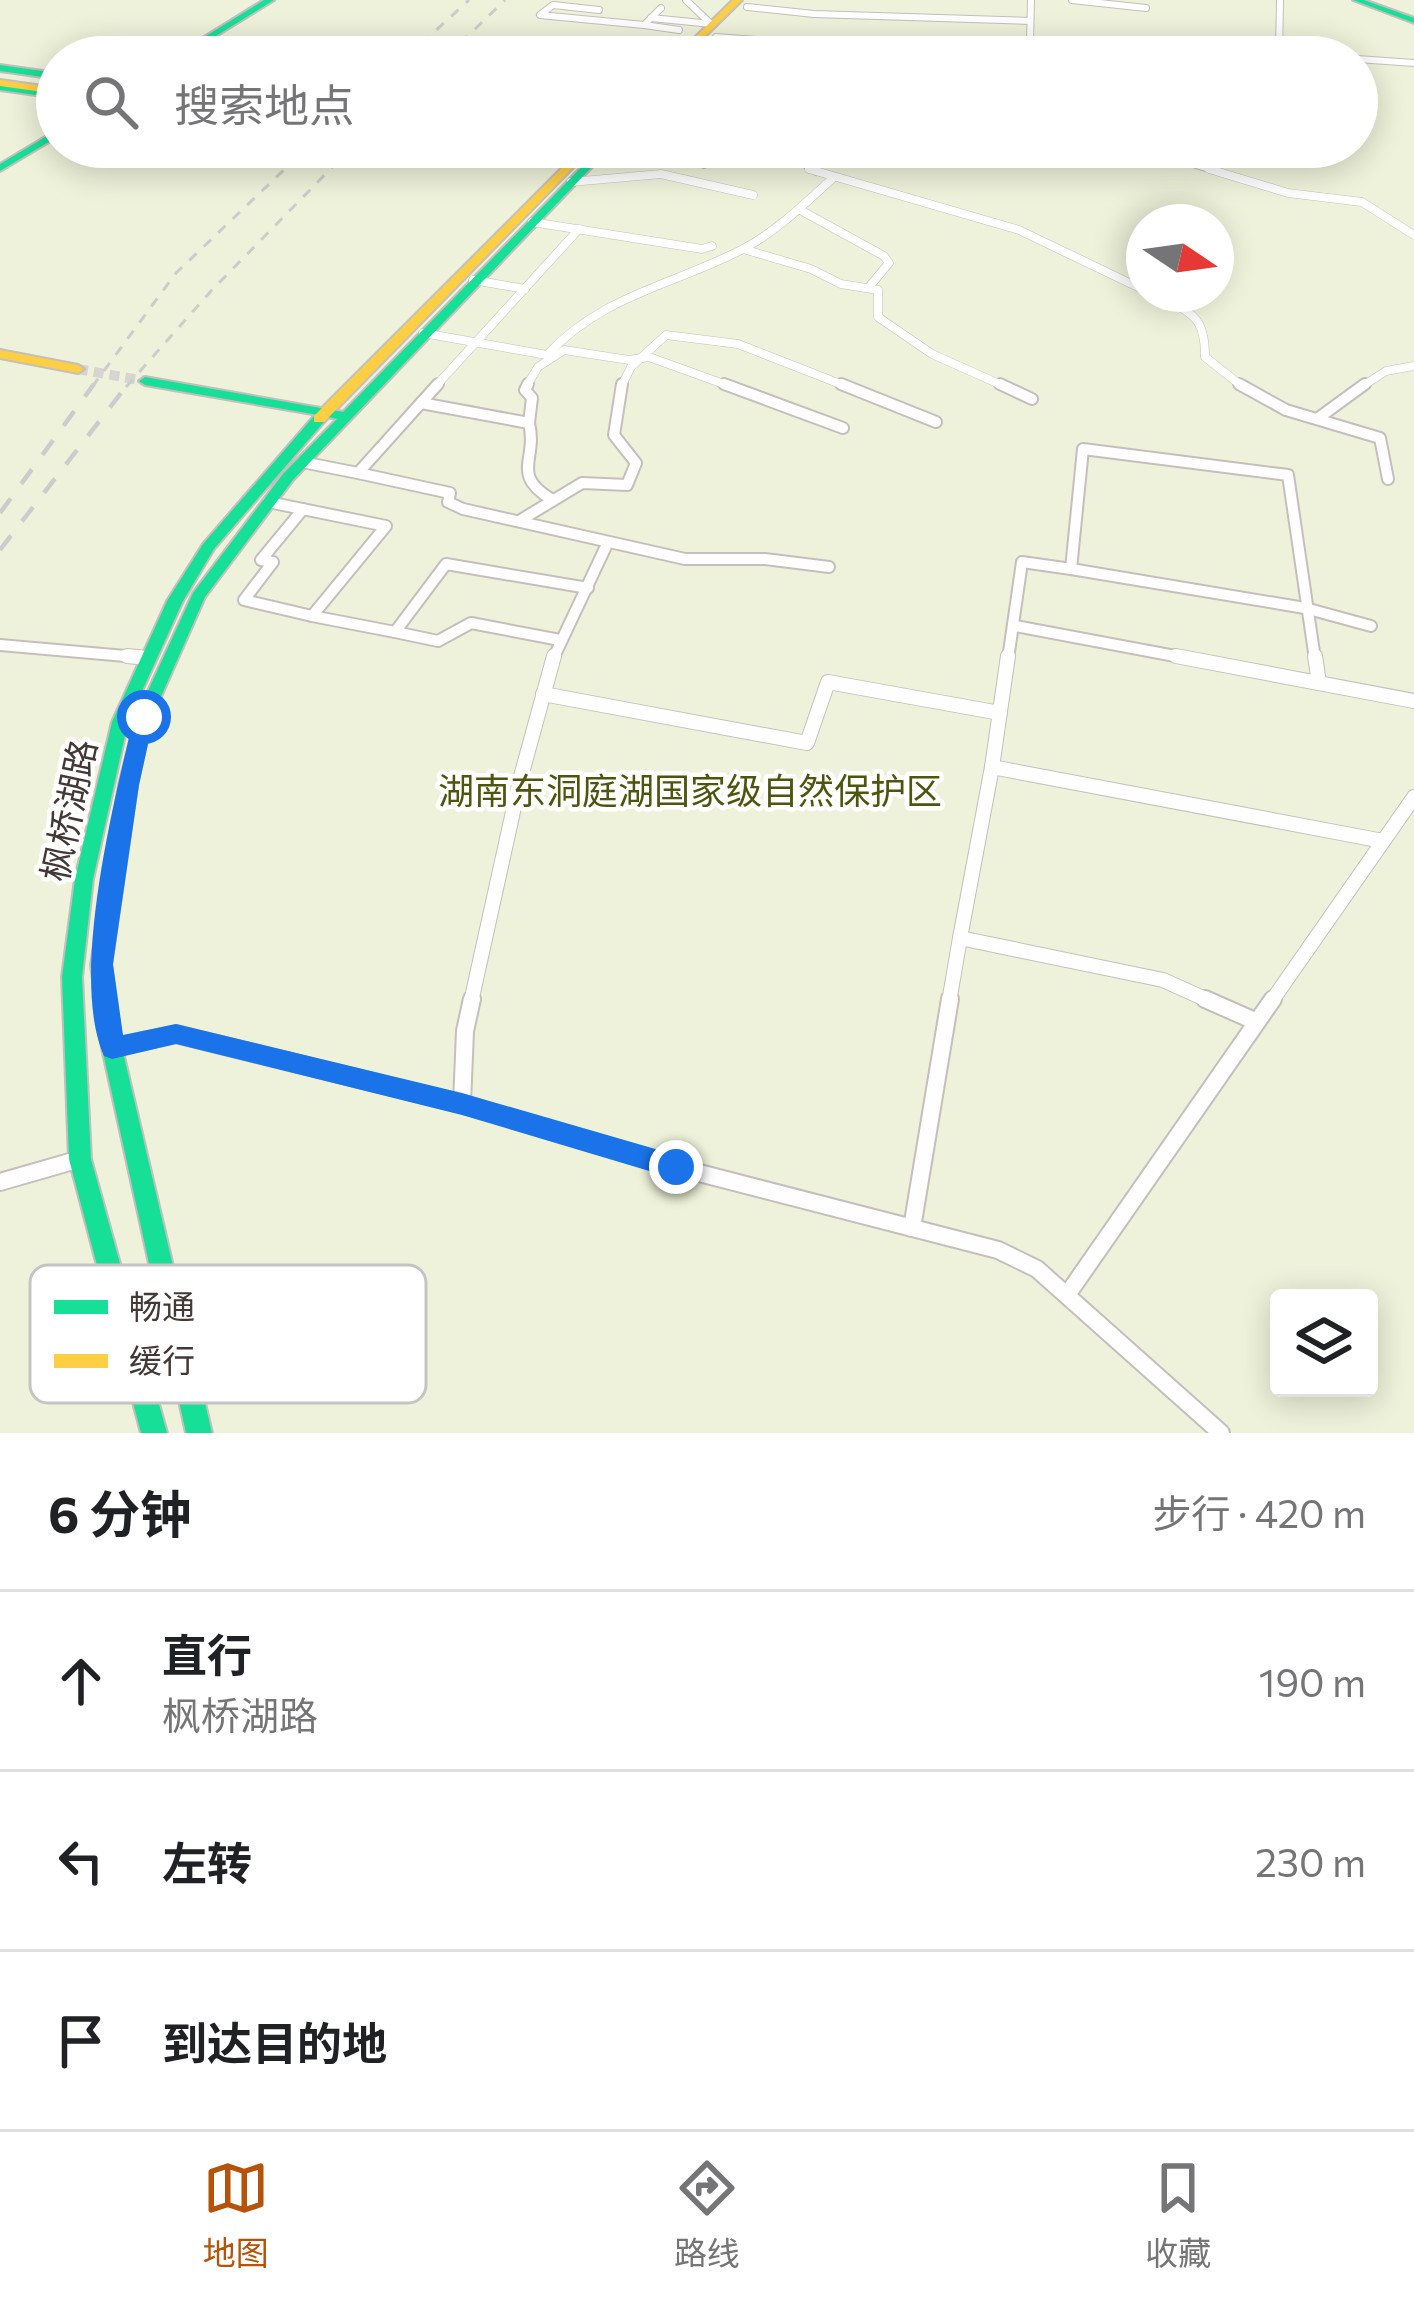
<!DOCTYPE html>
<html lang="zh">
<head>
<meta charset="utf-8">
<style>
  body { margin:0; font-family:Commissioner,"Noto Sans SC",sans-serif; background:#f6f6f6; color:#202124 }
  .controls { position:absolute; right:36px; bottom:36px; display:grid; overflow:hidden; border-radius:12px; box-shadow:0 6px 30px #0003 }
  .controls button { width:108px; height:108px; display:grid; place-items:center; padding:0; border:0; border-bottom:3px solid #e0e0e0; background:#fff; color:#202124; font:60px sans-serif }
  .compass { position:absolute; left:1126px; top:204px; width:108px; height:108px; border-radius:50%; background:#fff; box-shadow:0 6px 30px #0003; rotate:103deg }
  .stop { position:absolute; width:36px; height:36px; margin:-27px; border:9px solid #1a73e8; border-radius:50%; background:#fff }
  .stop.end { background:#1a73e8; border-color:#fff; box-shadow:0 3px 12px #0008 }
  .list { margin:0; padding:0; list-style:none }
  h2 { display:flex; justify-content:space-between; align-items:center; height:156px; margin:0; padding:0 48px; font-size:51px }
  h2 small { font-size:39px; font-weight:400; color:#757577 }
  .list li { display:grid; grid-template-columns:78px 1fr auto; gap:36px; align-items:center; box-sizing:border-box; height:180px; padding:0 48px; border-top:3px solid #e0e0e0 }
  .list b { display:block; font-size:45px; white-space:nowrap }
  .list p { margin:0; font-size:39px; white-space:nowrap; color:#757577 }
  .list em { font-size:39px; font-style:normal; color:#757577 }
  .icon { flex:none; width:66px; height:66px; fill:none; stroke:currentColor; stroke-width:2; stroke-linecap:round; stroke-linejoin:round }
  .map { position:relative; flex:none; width:1414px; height:1433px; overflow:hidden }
  .search { position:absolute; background:#fff; box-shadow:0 6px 30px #0003; left:36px; right:36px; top:36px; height:132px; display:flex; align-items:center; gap:30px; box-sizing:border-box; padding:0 42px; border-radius:66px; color:#757577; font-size:45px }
  .sheet { height:696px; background:#fff }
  nav { display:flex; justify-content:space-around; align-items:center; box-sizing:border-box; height:168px; border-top:3px solid #e0e0e0; background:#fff; font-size:33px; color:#757577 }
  nav a { display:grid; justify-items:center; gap:6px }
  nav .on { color:#b45309 }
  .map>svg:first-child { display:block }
</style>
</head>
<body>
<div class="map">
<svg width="1414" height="1433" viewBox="0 0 1414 1433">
  <rect width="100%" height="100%" fill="#fdfbf9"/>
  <!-- green -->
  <path fill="#eff2da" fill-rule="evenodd" d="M0 0H1414V1433H0ZM57 57H1357V147H57ZM1144 222H1216V294H1144ZM1279 1298H1369V1388H1279Z"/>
  <!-- building -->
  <polygon fill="#efe7ee" points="199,147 262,147 238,168 182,160"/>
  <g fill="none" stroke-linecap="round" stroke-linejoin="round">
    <!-- secondary-tunnel -->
    <polyline stroke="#d8d4d2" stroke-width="10" stroke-dasharray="10 6" stroke-linecap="butt" points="78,369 145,381"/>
    <defs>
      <g id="street-far4">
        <polyline points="686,0 711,24"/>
        <polyline points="1072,0 1146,8"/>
        <polyline points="747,7 814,14 1030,21"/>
        <polyline points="661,8 644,25 679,30"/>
        <polyline points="599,10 553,5 540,15 644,25"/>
        <polyline points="651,18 712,24"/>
        <polyline points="716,37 934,53 936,57"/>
        <polyline points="1030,41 1031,0"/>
        <polyline points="1279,52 1337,57"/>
        <polyline points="1279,56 1280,0"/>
        <polyline points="1357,59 1414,63"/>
        <polyline points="779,147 816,172"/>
        <polyline points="1136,147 1219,172"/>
        <polyline points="604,149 709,163"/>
        <polyline points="704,165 745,147"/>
      </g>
      <g id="street-far3">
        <polyline points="809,169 1019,230 1144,290"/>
        <polyline points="1209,169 1288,193 1362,202 1414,235"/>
        <polyline points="571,182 661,174 753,195"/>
        <polyline points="802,211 884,256 889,263 869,287"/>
        <polyline points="532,222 702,249 712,246"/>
        <polyline points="743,249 811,269 841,284 878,290 878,317 932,354 1006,387"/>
        <polyline points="473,280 525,289"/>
        <path d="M1156 294C1191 314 1205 314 1205 357L1243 387"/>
        <path d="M423 333 547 355C602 295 674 285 743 249 777 231 804 204 832 179"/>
        <polyline points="435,387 579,229"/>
        <polyline points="526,387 538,367 564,350 629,360 649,357 732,387"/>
        <polyline points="621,387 631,367 666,335 738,344 848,387"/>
        <polyline points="1361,387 1386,371 1414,366"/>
      </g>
      <g id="street-far2">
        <polyline points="528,384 525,390 532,398 529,423"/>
        <polyline points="724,384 843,428"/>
        <polyline points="841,384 936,422"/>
        <polyline points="1000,384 1032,399"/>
        <polyline points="1239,384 1286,410 1380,438 1388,479"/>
        <path d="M421 403 529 423C538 460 510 474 551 499"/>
        <polyline points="1317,419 1365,384"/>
        <polyline points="302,462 358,473 438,384"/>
        <polyline points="358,473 450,493 448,502 463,509 685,559 765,559 829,567"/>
        <polyline points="268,502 386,526 312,616 395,632"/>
        <polyline points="303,509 261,560 273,562 244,600 312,616"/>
        <polyline points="519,521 582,483 627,485 636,463 614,435 622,384"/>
        <polyline points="1071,569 1305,608 1371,626"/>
        <polyline points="1015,626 1191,659"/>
        <polyline points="560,640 471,623 438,641 395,632 446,564 588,588"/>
        <polyline points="0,645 148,658"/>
        <polyline points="553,659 608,542"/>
        <polyline points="1008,659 1022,562 1071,569 1083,449 1288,475 1315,659"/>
      </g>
      <g id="street-far1">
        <polyline points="127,656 148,658"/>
        <polyline points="1008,656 992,767 1383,841"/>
        <polyline points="1176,656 1414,701"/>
        <polyline points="1315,656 1319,683"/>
        <polyline points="543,694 807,743 828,682 1000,713"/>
        <polyline points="960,938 992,767"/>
        <polyline points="471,1002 520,780 554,656"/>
        <polyline points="949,1002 960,938 1163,980 1212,1002"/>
        <polyline points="1271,1002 1414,797"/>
      </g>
      <g id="street">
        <polyline points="1205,999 1257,1022"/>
        <polyline points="112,1048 176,1034 462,1104 676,1167 998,1250 1037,1269 1221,1433"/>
        <polyline points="462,1104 465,1031 472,999"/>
        <polyline points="0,1182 80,1159"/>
        <polyline points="912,1228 950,999"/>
        <polyline points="1067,1295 1273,999"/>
      </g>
      <g id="fast">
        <polygon points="264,0 274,0 182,57 172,57"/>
        <polygon points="1353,0 1364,0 1414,18 1414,23"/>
        <polygon points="0,65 57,73 57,79 0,71"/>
        <polygon points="0,84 57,92 57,98 0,90"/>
        <polygon points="57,130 57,137 0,171 0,164"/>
        <polygon points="601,147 611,147 293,480 205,597 152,717 137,785 111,965 122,1048 212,1433 186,1433 102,1048 91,965 119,785 136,717 193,593 283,474 337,419 324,416 324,422 214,549 183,601 128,722 93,879 82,977 91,1159 167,1433 141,1433 69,1159 62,977 75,879 112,722 167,601 203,544 314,416 318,415 145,385 139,381 145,377 343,412"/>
      </g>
      <g id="slow">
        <polygon points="733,0 742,0 684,57 675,57"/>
        <polygon points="0,80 57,88 57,94 0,86"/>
        <polygon points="583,147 593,147 324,422 314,422 314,416"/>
        <polygon points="0,350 78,365 84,369 78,373 0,358"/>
      </g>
    </defs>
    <!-- street-far4 casing -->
    <use href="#street-far4" stroke="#c4bfbc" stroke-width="8"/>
    <!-- street-far3 casing -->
    <use href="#street-far3" stroke="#c4bfbc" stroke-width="9"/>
    <!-- street-far2 casing -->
    <use href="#street-far2" stroke="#c4bfbc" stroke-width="14"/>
    <!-- street-far1 casing -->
    <use href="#street-far1" stroke="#c4bfbc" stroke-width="16"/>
    <!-- street casing -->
    <use href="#street" stroke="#c4bfbc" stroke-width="20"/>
    <!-- fast casing -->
    <use href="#fast" stroke="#c4bfbc" stroke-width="4"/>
    <!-- slow casing -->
    <use href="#slow" stroke="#c4bfbc" stroke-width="4"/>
    <!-- street-far4 -->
    <use href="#street-far4" stroke="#fffefe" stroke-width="6"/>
    <!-- street-far3 -->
    <use href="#street-far3" stroke="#fffefe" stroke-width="8"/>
    <!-- street-far2 -->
    <use href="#street-far2" stroke="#fffefe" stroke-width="10"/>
    <!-- street-far1 -->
    <use href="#street-far1" stroke="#fffefe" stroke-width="14"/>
    <!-- street -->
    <use href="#street" stroke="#fffefe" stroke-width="16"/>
    <!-- fast -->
    <use href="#fast" fill="#16e098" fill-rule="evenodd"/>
    <!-- slow -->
    <use href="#slow" fill="#ffcf43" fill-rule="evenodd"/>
    <!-- rail-far1 -->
    <g stroke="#cdcccc" stroke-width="3" stroke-dasharray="10 10" stroke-linecap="butt">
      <polyline points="407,57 469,0"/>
      <polyline points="446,57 505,0"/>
      <polyline points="92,387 176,273 308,147"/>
      <polyline points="126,387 211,291 352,147"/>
    </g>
    <!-- rail -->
    <g stroke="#cdcccc" stroke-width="4.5" stroke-dasharray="18 18" stroke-linecap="butt">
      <polyline points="0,513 94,384"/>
      <polyline points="0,550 128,384"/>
    </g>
  </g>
  <!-- route -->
  <path fill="#1a73e8" d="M144 711 154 717 139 785 113 964 123 1035 176 1024 462 1093 676 1155 685 1159 689 1167 685 1175 676 1179 462 1115 176 1044 112 1059 104 1056C69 977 114 801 134 717Z"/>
  <g text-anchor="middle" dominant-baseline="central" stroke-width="9" stroke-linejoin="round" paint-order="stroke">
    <!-- park labels -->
    <g font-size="36" fill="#4e550f" stroke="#fff">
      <text x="690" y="789">湖南东洞庭湖国家级自然保护区</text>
    </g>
    <!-- street labels -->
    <g font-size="36" fill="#423936" stroke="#fff">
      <text transform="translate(67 810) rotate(-78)">枫桥湖路</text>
    </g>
  </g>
  <!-- legend -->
  <rect x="30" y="1265" width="396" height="138" rx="18" fill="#fff" stroke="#c6c4c3" stroke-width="3"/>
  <rect x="54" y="1300" width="54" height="14" fill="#16e098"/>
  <rect x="54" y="1354" width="54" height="14" fill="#ffcf43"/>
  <g font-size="33" fill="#423936">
    <text x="129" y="1319">畅通</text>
    <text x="129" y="1373">缓行</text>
  </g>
</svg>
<div class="controls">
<button><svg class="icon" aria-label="layers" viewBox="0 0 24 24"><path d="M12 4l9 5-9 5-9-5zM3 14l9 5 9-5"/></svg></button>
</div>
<svg class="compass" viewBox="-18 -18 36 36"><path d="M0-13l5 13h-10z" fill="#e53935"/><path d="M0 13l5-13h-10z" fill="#757577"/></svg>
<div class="stop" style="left:144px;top:717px"></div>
<div class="stop end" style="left:676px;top:1167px"></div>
<div class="search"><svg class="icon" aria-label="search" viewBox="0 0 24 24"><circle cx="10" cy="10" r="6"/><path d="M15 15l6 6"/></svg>搜索地点</div>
</div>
<section class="sheet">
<h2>6 分钟<small>步行 · 420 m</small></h2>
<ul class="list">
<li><svg class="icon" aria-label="ahead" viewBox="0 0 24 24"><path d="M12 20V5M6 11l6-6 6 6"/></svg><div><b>直行</b><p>枫桥湖路</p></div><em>190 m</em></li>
<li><svg class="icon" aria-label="left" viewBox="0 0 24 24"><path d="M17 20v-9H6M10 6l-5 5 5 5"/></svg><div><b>左转</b></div><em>230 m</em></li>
<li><svg class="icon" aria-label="arrive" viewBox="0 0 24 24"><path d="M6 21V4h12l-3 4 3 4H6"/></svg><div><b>到达目的地</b></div></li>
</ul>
</section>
<nav>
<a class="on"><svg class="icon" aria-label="map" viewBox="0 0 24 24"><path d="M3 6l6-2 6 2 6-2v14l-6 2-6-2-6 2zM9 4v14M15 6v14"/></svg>地图</a>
<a><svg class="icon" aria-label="directions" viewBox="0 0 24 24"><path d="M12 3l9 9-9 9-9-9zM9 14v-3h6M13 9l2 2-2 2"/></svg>路线</a>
<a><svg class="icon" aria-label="saved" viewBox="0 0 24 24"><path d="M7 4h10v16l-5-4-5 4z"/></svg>收藏</a>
</nav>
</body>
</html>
